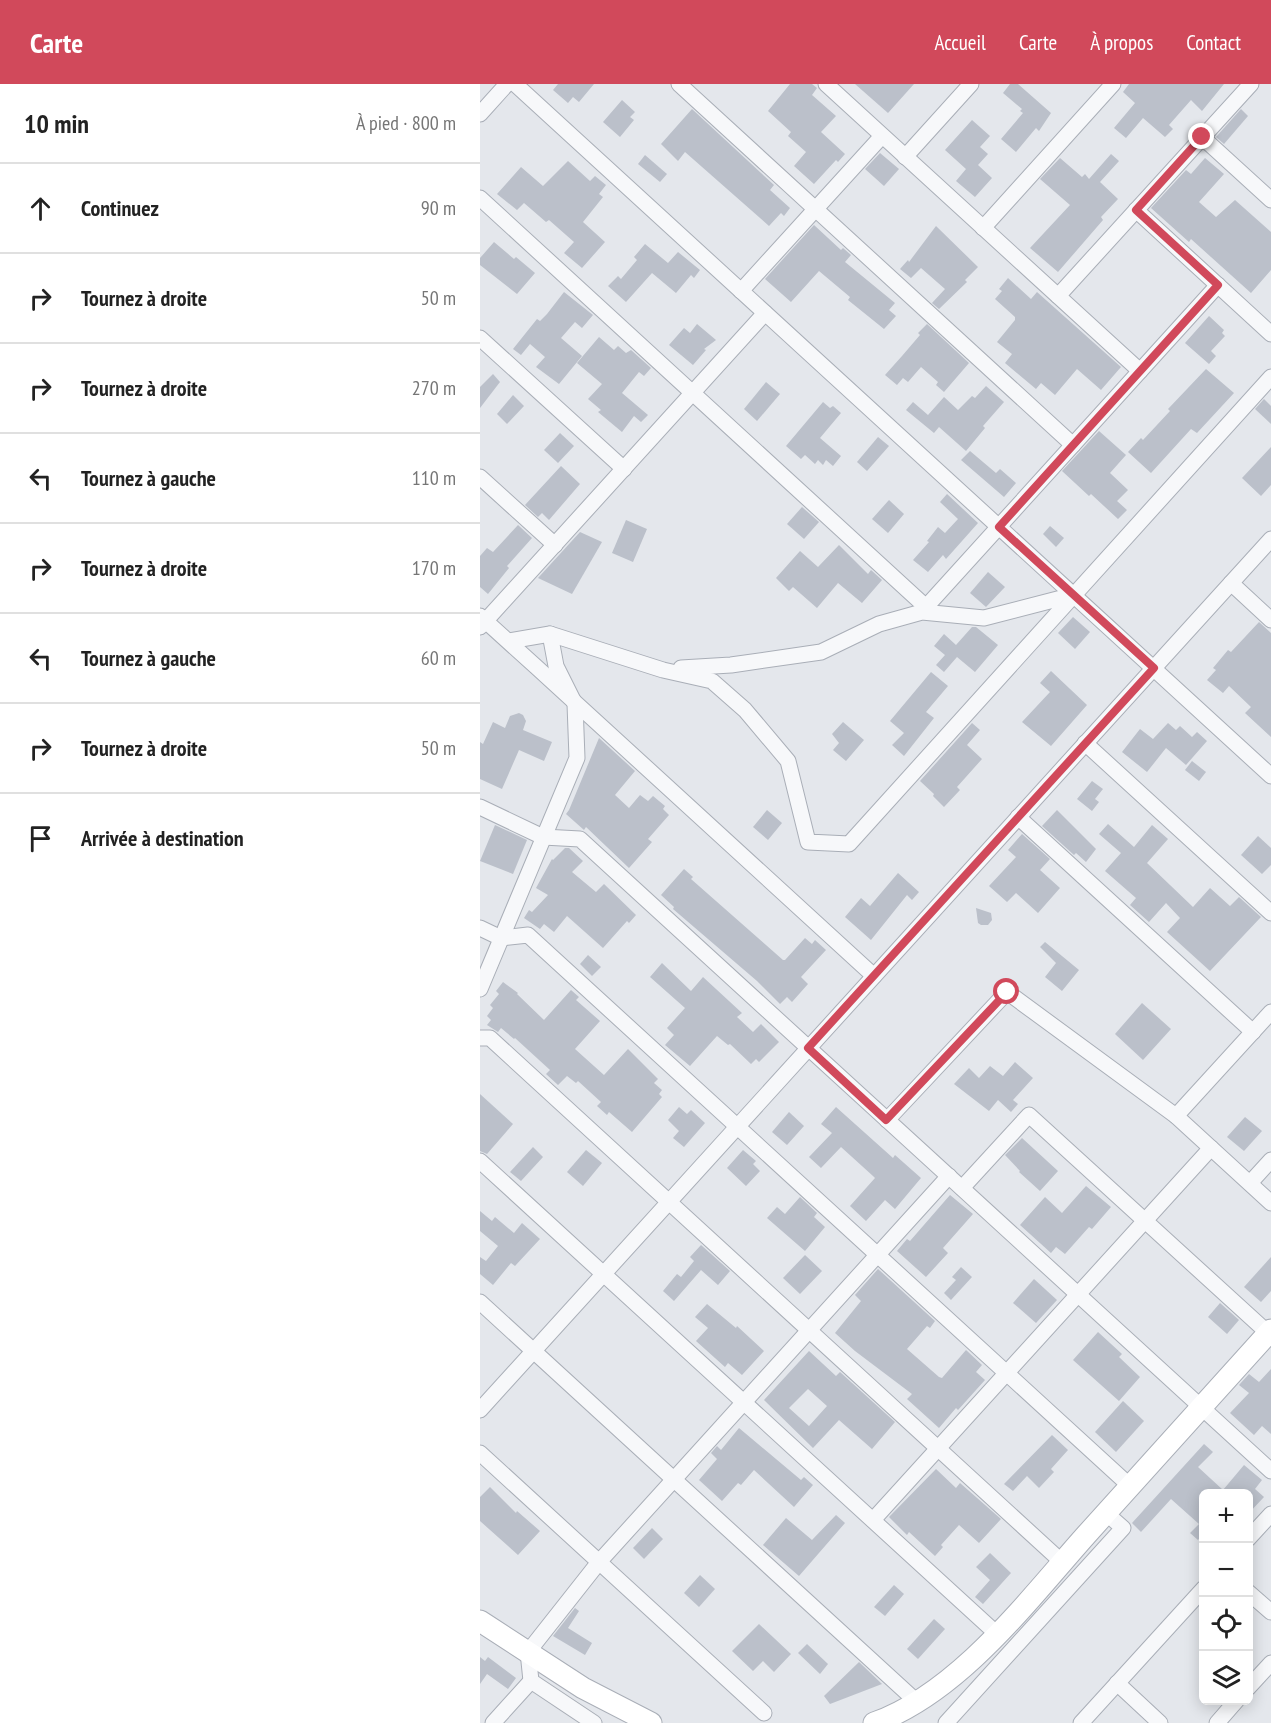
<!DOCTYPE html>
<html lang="fr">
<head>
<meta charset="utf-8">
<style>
  body { margin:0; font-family:"PT Sans Narrow",sans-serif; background:#f2f2f2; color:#222 }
  .controls { position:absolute; right:18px; bottom:18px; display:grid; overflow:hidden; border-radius:9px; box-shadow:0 3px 15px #0003 }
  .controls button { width:54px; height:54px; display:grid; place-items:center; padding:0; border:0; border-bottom:2px solid #e0e0e0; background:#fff; color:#222; font:30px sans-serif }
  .stop { position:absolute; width:18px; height:18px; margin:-14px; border:4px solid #d1495b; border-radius:50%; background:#fff }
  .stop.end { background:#d1495b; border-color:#fff; box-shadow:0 2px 6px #0008 }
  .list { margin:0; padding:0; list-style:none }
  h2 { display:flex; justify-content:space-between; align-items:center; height:78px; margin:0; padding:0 24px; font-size:26px }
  h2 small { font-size:20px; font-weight:400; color:#767676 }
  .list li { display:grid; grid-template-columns:39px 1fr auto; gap:18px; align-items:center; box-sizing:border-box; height:90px; padding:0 24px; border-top:2px solid #e0e0e0 }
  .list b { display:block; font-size:22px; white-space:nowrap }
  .list em { font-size:20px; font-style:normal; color:#767676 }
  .icon { flex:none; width:33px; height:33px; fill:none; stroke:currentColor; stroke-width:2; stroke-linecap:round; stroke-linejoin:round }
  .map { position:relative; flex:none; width:791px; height:1639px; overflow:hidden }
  header { display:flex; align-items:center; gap:36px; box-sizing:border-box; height:84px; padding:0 30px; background:#d1495b; color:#fff }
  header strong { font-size:28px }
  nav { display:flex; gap:33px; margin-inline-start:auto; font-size:21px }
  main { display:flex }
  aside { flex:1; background:#fff }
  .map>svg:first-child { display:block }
</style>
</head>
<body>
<header>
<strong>Carte</strong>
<nav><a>Accueil</a><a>Carte</a><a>À propos</a><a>Contact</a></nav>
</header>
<main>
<aside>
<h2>10 min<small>À pied · 800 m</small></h2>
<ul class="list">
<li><svg class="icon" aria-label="ahead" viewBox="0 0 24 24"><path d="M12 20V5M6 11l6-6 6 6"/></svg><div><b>Continuez</b></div><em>90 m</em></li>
<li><svg class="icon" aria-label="right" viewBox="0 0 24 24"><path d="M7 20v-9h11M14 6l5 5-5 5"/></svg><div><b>Tournez à droite</b></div><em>50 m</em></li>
<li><svg class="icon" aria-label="right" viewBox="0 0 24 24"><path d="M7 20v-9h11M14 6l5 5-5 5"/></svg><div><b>Tournez à droite</b></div><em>270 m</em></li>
<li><svg class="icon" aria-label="left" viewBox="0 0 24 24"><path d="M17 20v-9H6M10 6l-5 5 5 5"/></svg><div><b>Tournez à gauche</b></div><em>110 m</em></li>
<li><svg class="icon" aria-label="right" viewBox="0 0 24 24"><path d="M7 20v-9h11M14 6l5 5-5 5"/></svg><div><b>Tournez à droite</b></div><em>170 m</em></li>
<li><svg class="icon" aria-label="left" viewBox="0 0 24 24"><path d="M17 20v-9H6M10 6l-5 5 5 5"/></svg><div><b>Tournez à gauche</b></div><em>60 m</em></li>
<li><svg class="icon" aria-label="right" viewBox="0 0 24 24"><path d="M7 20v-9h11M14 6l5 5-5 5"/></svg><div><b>Tournez à droite</b></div><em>50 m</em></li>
<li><svg class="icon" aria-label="arrive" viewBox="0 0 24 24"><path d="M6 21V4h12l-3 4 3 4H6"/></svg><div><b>Arrivée à destination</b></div></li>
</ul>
</aside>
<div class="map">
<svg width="791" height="1639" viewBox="0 0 791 1639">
  <rect width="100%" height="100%" fill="#e4e7ec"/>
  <!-- building -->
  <g fill="#bbc0ca" fill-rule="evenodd">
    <polygon points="78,0 114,0 99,18 93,13 88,19 73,6"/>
    <polygon points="310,0 332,0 337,4 332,11 356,32 341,48 365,70 358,78 356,76 334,100 314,82 326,68 308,52 311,48 288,27"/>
    <polygon points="375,0 434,0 408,29"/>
    <polygon points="530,0 538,0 571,29 559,47 556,44 536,68 521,55 543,29 540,27 542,25 523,9"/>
    <polygon points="649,0 744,0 722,27 711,16 689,41 693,45 685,53 663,34 646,54 634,44 655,19 643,8"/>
    <polygon points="142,16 155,28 150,33 154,36 140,53 123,38"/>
    <polygon points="212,25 294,101 290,106 310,124 304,132 301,129 289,142 205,68 198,77 181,60"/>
    <polygon points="761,25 768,32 744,60 736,53"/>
    <polygon points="492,36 510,52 500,63 508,70 498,81 512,94 495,113 476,97 486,85 465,66"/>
    <polygon points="400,69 419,85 404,102 385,85"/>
    <polygon points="631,70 639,77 620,98 638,115 621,133 623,136 578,188 550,164 590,121 560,95 580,74 602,93 605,90 609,95"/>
    <polygon points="165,71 187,90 180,98 158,80"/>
    <polygon points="725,74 744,90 719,118 736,133 755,116 791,148 791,186 771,209 711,155 709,158 671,124 706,86 711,90"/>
    <polygon points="88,77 110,97 115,92 126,101 119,110 123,113 103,138 125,158 102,184 84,169 94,158 69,136 66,138 44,119 37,126 17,110 41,83 63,102"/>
    <polygon points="334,141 361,166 363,164 371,171 365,178 415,219 409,226 416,232 404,245 368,216 370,213 339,187 311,218 285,195"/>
    <polygon points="456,142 498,183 485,196 487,198 459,225 452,219 465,205 441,184 431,194 420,185 428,176 429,178"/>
    <polygon points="14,158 34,175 36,173 55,189 37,210 0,181 0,174"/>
    <polygon points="165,160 188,179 198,168 220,186 214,194 211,191 196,209 172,189 146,218 128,202 138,192 141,195 157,176 154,173"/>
    <polygon points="528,194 551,215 557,208 641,283 621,306 597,285 575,311 561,299 556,305 525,279 532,270 517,258 535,236 535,233 515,215 522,207 519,205"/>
    <polygon points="84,208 113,231 102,244 95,238 81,254 102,272 79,300 56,283 65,273 50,260 41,271 33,265 57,235 60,237 67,230"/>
    <polygon points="729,232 744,246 742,249 745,252 731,267 736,272 729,280 705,259"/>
    <polygon points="217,240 236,256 224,265 226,266 213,281 189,261 204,244 210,249"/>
    <polygon points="447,240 489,279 464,308 456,301 458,298 441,283 428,298 423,294 417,301 405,291 422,272 440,251 438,249"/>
    <polygon points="119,253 134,266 138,262 146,269 151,266 171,284 164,292 159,288 142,309 168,331 161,338 154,332 142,348 118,328 121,326 108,315 122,300 97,279"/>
    <polygon points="726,285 754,309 717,349 711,345 671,389 648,368 661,354 663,356 690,327 688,325"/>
    <polygon points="13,290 20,298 0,324 0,303"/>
    <polygon points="286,298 300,310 277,337 264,325"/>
    <polygon points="506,302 524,318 503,342 505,344 486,367 459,343 454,349 426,326 433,318 448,331 464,313 478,326 492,312 495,314"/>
    <polygon points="33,311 44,322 27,340 17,330"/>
    <polygon points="784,315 791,322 791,340 775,325"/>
    <polygon points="343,318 350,324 353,322 361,329 340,354 361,372 353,382 346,376 343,381 338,376 335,380 325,371 321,375 306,362"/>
    <polygon points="619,347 646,371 630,389 648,406 637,417 647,426 638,435 611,410 609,412 582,387"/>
    <polygon points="80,349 94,362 78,379 64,366"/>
    <polygon points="398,353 409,362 387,387 377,378"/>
    <polygon points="791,363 791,401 781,412 762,394"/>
    <polygon points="490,367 516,389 520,385 536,399 524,413 481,376"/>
    <polygon points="81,382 100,400 69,436 62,429 58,433 45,421"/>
    <polygon points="467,410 498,439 466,475 463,471 448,488 433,476 449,458 447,457 458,443 465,449 478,435 460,418"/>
    <polygon points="409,416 424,430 408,449 392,435"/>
    <polygon points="322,423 339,438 324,455 307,440"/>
    <polygon points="146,436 167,445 153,478 132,469"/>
    <polygon points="38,441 52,454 27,482 29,484 8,510 0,503 0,472 7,464 13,468"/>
    <polygon points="570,442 584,454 576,463 563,450"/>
    <polygon points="100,448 122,458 92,510 58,494"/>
    <polygon points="359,461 388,490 391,486 402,496 382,519 358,499 337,524 313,503 309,507 296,494 320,467 338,483"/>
    <polygon points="508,488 525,503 506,523 490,509"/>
    <polygon points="593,533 610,548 595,565 578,549"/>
    <polygon points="779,538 791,549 791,653 765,629 771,623 749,602 743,609 727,596 736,586 733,584 748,566 751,568"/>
    <polygon points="492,543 496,543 518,561 495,588 477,573 464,588 456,581 465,571 454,562 464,550 476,561"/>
    <polygon points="571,587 607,621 571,662 542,638 570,608 560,599"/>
    <polygon points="451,588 468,602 446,628 454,634 424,672 412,661 424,649 410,637"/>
    <polygon points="39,629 43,631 46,637 43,646 72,658 64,677 39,666 22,705 0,695 0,658 3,660 13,638 25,644 30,632"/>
    <polygon points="363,638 384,656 366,677 353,666 359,659 352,650"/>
    <polygon points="492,639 500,646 487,661 502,675 477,703 480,706 464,723 453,712 454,710 440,697"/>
    <polygon points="688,639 696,646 700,642 712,653 717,648 727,657 706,681 686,664 667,688 642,668 660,645 673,655"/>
    <polygon points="119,654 155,687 135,711 149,724 160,711 168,717 173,712 185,722 183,725 189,731 168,755 172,758 149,784 106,743 104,746 86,730 89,726"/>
    <polygon points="712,677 726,688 719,697 705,686"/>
    <polygon points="612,697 623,705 615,715 619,718 612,727 597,715"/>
    <polygon points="287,726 302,739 288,756 273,743"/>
    <polygon points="577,726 616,765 606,778 596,769 594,771 562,742"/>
    <polygon points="628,740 654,763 672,741 688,755 667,779 713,823 730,804 750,822 759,813 781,833 730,887 687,848 700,834 686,819 669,838 650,821 656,814 625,787 641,769 619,750"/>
    <polygon points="15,741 47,756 33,790 0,777"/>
    <polygon points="542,750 570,775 560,786 580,804 558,829 536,809 527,818 509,802 536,773 528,766"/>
    <polygon points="778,752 791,764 791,781 782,790 761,771"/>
    <polygon points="85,764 89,764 103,777 92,788 116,808 124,800 156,831 149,839 147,837 123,864 87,832 74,848 64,840 60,845 44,834 49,826 52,828 68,811 56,804 72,775 73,776"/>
    <polygon points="204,785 213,793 211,795 303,876 305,876 325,854 332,860 335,856 346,866 321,893 328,900 312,918 307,913 300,920 277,897 193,825 194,823 181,811"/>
    <polygon points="418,789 439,808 432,816 427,811 391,856 365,833 381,814 390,822"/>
    <polygon points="496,824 511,829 512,836 508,841 501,841 498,839"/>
    <polygon points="565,858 599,886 582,907 565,893 576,879 560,863"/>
    <polygon points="108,871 121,883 112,892 100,880"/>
    <polygon points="182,879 211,907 223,893 262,929 257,933 273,948 281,940 299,958 279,978 276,975 271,980 250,960 248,961 237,952 210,982 185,961 194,951 187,944 205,924 170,893"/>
    <polygon points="23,898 38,909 37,910 64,936 91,906 99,913 96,916 120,937 95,965 124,991 148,965 178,995 174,999 182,1006 179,1010 182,1013 152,1048 129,1028 127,1031 117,1022 121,1018 98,997 96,999 87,992 78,1001 66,990 70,986 35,954 34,955 21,944 18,948 7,941 11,936 7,932 13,924 10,921 19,910 16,907"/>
    <polygon points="662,919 691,945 663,976 635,950"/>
    <polygon points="535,978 553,994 533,1016 538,1020 531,1028 518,1016 509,1027 474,1000 489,984 499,994 510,982 523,992"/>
    <polygon points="0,1010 33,1040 7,1070 0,1067"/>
    <polygon points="199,1023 207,1030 211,1026 225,1039 204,1063 193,1054 199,1047 188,1036"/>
    <polygon points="356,1023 413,1074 415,1071 441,1094 415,1125 405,1116 386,1137 370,1122 395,1094 393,1092 361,1063 341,1084 329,1073 352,1049 341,1040"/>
    <polygon points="309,1028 324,1042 307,1061 292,1048"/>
    <polygon points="765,1033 782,1047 764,1067 747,1053"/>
    <polygon points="542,1054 578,1087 560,1107 539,1088 540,1087 525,1071"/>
    <polygon points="53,1063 63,1073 41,1097 30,1088"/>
    <polygon points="106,1066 122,1079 103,1102 87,1088"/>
    <polygon points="263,1066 276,1077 273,1080 280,1087 266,1102 247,1084"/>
    <polygon points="606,1102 631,1123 612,1145 609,1143 585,1170 576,1163 571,1169 540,1141 565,1113 582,1129"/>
    <polygon points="470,1111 493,1130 463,1164 468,1169 446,1193 417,1167 427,1155 430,1157"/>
    <polygon points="320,1113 337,1129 334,1133 345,1143 325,1167 287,1134 297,1123 305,1130"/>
    <polygon points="0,1127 12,1137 15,1133 34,1149 42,1139 60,1155 35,1182 31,1179 13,1201 0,1190 0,1173 6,1177 18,1162 0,1147"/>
    <polygon points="221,1161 250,1187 238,1201 221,1186 194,1217 183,1207 197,1190 201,1193 214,1177 210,1173"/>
    <polygon points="325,1171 342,1187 320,1210 303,1194"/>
    <polygon points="791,1173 791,1207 781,1218 764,1203"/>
    <polygon points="481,1183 492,1193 471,1216 464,1209 476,1196 472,1193"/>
    <polygon points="398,1185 455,1237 450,1244 447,1242 427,1265 459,1293 462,1294 486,1266 502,1281 496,1288 505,1296 478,1326 476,1324 459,1344 427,1315 432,1310 375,1267 355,1249 381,1217 375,1211"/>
    <polygon points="554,1195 577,1216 556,1239 533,1219"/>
    <polygon points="740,1219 759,1236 747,1250 728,1233"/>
    <polygon points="227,1220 256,1244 257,1242 284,1267 262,1291 248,1279 245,1283 216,1257 228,1244 215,1233"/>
    <polygon points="618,1248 642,1270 639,1273 660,1293 639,1317 593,1276"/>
    <path d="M329 1267 356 1292 360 1288 415 1338 392 1365 359 1336 333 1364 284 1316ZM328 1305 347 1322 329 1342 309 1324Z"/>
    <polygon points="791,1285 791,1350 782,1342 774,1351 750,1329 769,1309 759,1301 769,1290 779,1298"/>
    <polygon points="643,1317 664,1337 636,1368 615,1348"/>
    <polygon points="259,1344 321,1396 324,1393 333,1401 314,1423 274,1386 261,1401 258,1399 242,1417 219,1396 237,1375 231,1369 237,1362 241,1366"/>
    <polygon points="572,1351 588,1366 571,1385 574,1388 559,1404 547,1392 533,1407 524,1400"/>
    <polygon points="724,1360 733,1368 718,1383 743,1406 764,1381 782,1396 775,1405 784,1413 768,1430 768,1410 723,1410 723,1450 718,1456 710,1449 719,1440 691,1415 661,1448 652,1439"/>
    <polygon points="456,1385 476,1404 480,1399 521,1435 499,1459 479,1441 461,1461 463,1463 455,1472 429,1448 427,1451 409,1433"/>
    <polygon points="10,1403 36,1429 37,1427 60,1447 38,1471 0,1437 0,1413"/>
    <polygon points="356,1431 365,1439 319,1492 283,1461 306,1434 332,1456"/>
    <polygon points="172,1444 183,1455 164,1475 153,1464"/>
    <polygon points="510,1469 531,1489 503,1520 495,1513 510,1496 496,1483"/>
    <polygon points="220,1491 235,1505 219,1523 204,1509"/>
    <polygon points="414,1501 424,1510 405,1532 394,1523"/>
    <polygon points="95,1524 99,1527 88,1544 112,1559 105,1571 73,1552"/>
    <polygon points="454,1535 465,1545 438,1575 427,1565"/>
    <polygon points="279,1540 311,1570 294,1588 283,1577 273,1587 252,1567"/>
    <polygon points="327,1560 348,1580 340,1590 318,1569"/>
    <polygon points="0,1573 5,1577 8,1573 36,1594 28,1605 7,1590 0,1600"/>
    <polygon points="379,1578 402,1600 350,1620 344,1612"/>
  </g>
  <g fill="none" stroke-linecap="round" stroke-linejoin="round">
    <defs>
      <g id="street">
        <polyline points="35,0 791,692"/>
        <polyline points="199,0 593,361"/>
        <polyline points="346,0 660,287"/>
        <polyline points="0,30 27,0"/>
        <polyline points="722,53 791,116"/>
        <polyline points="425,73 491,0"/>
        <polyline points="0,114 446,523 738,201"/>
        <polyline points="656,126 791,250"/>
        <polyline points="503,144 633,0"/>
        <polyline points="261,207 402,52"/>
        <polyline points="578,212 771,0"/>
        <polyline points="0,254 144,385"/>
        <polyline points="0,393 75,461"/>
        <polyline points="751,499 791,536"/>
        <path d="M0 532C132 651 262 772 394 892"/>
        <polyline points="0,543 285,229"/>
        <polyline points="29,557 70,550 183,586 232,597 265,626 308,677 328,758 369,760 791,293"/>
        <polyline points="201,584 251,581 341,568 399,540 442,528 504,534 593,511"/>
        <polyline points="605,659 791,829"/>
        <polyline points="0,723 63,753 100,755 791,1387"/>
        <polyline points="538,733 773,948"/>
        <polyline points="0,844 21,854 48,851 650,1402"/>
        <polyline points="0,905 97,674 95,620 76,582 70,550"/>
        <polyline points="0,954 10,954 582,1478"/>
        <polyline points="696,1032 791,928"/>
        <polyline points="407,1036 527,908 696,1032 791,1119"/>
        <polyline points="0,1077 517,1550"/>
        <polyline points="770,1099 791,1076"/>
        <polyline points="482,1104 549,1031 788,1249"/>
        <polyline points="0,1218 437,1618"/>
        <polyline points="0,1326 791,455"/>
        <polyline points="0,1369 284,1629"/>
        <polyline points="393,1436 731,1064"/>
        <polyline points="768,1455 791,1430"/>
        <polyline points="768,1508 791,1528"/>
        <polyline points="637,1599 680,1639"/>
        <polyline points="768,1604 791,1579"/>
        <polyline points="13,1639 51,1597"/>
        <polyline points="114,1639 51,1597 48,1568 119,1478 469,1092"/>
        <polyline points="466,1639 643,1444 626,1429"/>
        <polyline points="601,1639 724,1504"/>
        <polyline points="737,1639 757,1616"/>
      </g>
      <g id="secondary">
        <polyline points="0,1537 103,1604 171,1639"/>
        <path d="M394 1639C479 1609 549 1515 607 1450 669 1382 730 1314 791 1246"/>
      </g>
    </defs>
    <!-- street casing -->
    <use href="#street" stroke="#a9aeb7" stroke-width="17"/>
    <!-- secondary casing -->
    <use href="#secondary" stroke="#a9aeb7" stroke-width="23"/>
    <!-- street -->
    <use href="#street" stroke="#f7f8fa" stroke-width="15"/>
    <!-- secondary -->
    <use href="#secondary" stroke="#fff" stroke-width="21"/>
  </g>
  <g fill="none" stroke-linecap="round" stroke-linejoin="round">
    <!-- route -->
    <polyline stroke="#d1495b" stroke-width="8" points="527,908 406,1036 328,964 674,584 519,443 738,201 656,126 722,53"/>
  </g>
</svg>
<div class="controls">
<button>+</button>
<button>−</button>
<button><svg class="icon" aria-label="locate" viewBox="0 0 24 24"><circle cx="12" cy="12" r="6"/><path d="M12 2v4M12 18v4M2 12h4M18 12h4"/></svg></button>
<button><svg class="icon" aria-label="layers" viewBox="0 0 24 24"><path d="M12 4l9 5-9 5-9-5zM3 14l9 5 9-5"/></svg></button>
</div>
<div class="stop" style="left:527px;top:908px"></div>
<div class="stop end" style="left:722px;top:53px"></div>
</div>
</main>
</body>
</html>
